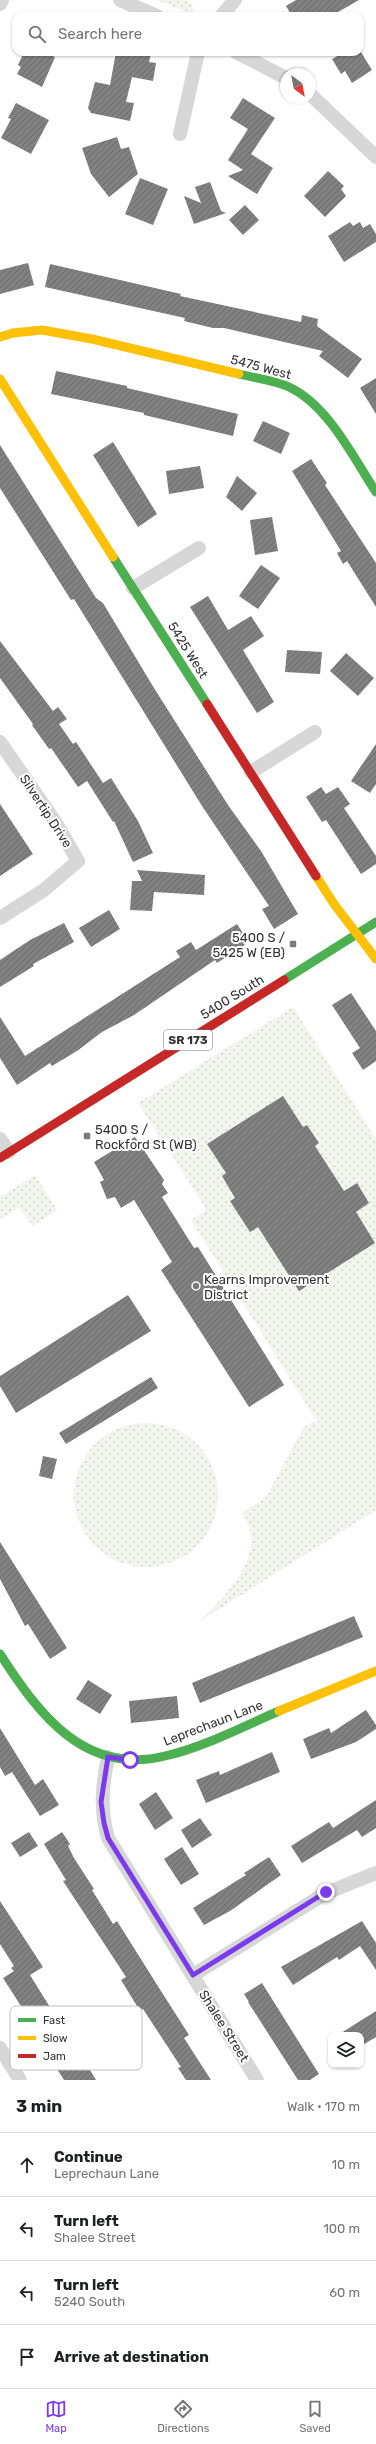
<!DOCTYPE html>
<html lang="en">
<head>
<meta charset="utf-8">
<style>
  body { margin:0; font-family:Rubik,sans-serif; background:#f6f6f6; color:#202124 }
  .controls { position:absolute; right:12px; bottom:12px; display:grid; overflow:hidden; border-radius:8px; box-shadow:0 1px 3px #0004 }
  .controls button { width:36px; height:36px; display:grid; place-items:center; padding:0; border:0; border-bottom:1px solid #e0e0e0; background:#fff; color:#202124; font:20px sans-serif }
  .compass { position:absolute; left:280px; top:68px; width:36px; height:36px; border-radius:50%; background:#fff; box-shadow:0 1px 3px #0004; rotate:148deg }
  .stop { position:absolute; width:12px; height:12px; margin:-9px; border:3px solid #7c3aed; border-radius:50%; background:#fff }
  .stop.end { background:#7c3aed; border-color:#fff; box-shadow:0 1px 4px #0008 }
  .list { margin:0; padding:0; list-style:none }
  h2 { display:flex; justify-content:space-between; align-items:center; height:52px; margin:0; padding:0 16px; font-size:17px }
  h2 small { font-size:13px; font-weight:400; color:#757577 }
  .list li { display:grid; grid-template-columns:26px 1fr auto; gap:12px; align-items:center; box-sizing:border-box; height:64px; padding:0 16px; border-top:1px solid #e0e0e0 }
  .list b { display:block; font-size:15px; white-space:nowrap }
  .list p { margin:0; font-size:13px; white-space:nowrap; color:#757577 }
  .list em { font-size:13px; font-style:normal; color:#757577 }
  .icon { flex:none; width:22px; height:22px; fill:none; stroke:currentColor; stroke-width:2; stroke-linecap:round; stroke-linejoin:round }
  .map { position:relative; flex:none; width:376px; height:2080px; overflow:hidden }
  .search { position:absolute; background:#fff; box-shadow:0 1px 3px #0004; left:12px; right:12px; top:12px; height:44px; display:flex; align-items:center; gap:10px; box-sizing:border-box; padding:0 14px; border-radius:12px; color:#757577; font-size:15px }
  .sheet { height:308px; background:#fff }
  nav { display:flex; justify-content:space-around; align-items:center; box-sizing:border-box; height:56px; border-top:1px solid #e0e0e0; background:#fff; font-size:11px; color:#757577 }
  nav a { display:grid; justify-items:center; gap:2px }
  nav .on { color:#7c3aed }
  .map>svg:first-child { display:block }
</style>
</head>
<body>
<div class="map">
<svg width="376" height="2080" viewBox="0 0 376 2080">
  <defs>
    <pattern id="grass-dots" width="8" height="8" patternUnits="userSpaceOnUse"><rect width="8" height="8" fill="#f1f5ed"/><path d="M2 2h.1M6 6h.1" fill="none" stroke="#cfd2cc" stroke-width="1.8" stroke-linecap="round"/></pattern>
    <pattern id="building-hatch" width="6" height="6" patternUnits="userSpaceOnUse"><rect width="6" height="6" fill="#818181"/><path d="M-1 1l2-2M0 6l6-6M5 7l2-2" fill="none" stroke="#6a6a6a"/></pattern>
  </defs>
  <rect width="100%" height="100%" fill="#fff"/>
  <!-- grass -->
  <g fill="url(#grass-dots)">
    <polygon points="157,0 184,0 192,4 194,15"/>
    <path d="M293 1007 376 1139V1510L200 1621C227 1595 271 1551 242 1513L266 1497 304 1427 314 1421 321 1428 191 1220 205 1211V1207L138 1103Z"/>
    <polygon points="35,1175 57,1210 33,1226 19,1208 0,1219 0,1197"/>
    <circle cx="146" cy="1495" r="72"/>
  </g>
  <!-- building -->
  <g fill="url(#building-hatch)">
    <polygon points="296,0 359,0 331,16 292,16 286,6"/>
    <polygon points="24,52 44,52 55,57 42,87 17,74 21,67 18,65"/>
    <polygon points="116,52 144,52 151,54 149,62 156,63 153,81 132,77 126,102 134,103 130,121 91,113 88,108 95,82 110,85"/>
    <polygon points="344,52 361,52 372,70 352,83 345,71 341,74 332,59"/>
    <polygon points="243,98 275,118 251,154 273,168 257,194 228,176 243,170 228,160 248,129 230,118"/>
    <polygon points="16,103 49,120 31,154 1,138 11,119 8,118"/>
    <polygon points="117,137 121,149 129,147 138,174 109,197 91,174 82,148"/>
    <polygon points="328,171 344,186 341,189 346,196 325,217 304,196"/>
    <polygon points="140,178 168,189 153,225 125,214"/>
    <polygon points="210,182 221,211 226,213 194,224 184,196 201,203 195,187"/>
    <polygon points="245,205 259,220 243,235 229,220"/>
    <polygon points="350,222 353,226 360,222 363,228 370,224 376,234 376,242 344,262 328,236"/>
    <polygon points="28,263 34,285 0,294 0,270"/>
    <polygon points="50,264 181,294 180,296 301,322 302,315 318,319 317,326 362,359 348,378 319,356 323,351 224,328 213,328 184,321 185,318 45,287"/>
    <polygon points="56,371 127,386 127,388 238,414 233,436 144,415 144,413 51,394"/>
    <polygon points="376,378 376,414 360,388"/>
    <polygon points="263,421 290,433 281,454 253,441"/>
    <polygon points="113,442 157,514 138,527 93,455"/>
    <polygon points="0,445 96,598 103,603 154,688 228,805 261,851 298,914 274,929 262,909 269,906 202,806 74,599 71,600 0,488"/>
    <polygon points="311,459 327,483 325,485 376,563 376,607 347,561 343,564 337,553 341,551 292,471"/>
    <polygon points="200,466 204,488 169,494 166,471"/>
    <polygon points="237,476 257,493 242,511 226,497"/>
    <polygon points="272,517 278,551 255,555 250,520"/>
    <polygon points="261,565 280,578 258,609 239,596"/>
    <polygon points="208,596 228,630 251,616 264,636 243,650 274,702 257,713 190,607"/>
    <polygon points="0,641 53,711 58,707 67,719 59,724 73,744 76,742 103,783 111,778 138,821 153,853 133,862 114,821 113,822 87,781 78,787 51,748 49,749 32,725 33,724 0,678"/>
    <polygon points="287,650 322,652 320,674 285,672"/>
    <polygon points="346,653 374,678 358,696 330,671"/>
    <polygon points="376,744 376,784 370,793 351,781"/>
    <polygon points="321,787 326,794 338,787 350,804 344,808 376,856 376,864 361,874 326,820 322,822 306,797"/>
    <polygon points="0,804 33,854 0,876"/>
    <polygon points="137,870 205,875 204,895 154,892 152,911 130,910 132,881 142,881"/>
    <polygon points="109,910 120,929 91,947 79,928"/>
    <polygon points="64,923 74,942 33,964 34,966 0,987 0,960 30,940"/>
    <polygon points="237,924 248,941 242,947 217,963 215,960 134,1015 102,1032 77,1051 52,1066 50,1063 17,1085 0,1058 0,1017 25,1056 180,957 176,951 191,942 196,950"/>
    <polygon points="351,993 376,1031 376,1061 363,1070 352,1053 360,1048 332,1005"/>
    <polygon points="283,1096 303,1127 307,1125 319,1143 315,1146 344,1191 357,1183 369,1203 356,1212 375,1243 299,1291 258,1227 250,1232 230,1201 235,1198 222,1176 226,1173 207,1144"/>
    <polygon points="135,1137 164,1180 162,1184 168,1193 162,1197 194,1248 198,1247 284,1385 249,1407 161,1270 172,1262 134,1200 121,1208 115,1197 107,1199 100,1182 104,1180 94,1162"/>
    <polygon points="128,1295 151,1331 16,1413 0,1386 0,1376"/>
    <polygon points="151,1377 158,1388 66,1444 59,1433"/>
    <polygon points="43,1456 57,1459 52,1479 39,1476"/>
    <polygon points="0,1542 67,1648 50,1659 28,1624 25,1626 0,1579"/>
    <polygon points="354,1616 363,1637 200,1703 192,1683"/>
    <polygon points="88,1680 112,1695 100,1714 76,1699"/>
    <polygon points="177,1696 179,1718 131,1723 129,1701"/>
    <polygon points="366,1710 376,1725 376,1729 356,1742 311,1759 303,1739 329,1728 331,1733"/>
    <polygon points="0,1728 35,1785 43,1779 59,1805 40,1816 12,1772 5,1776 0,1767"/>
    <polygon points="272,1752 280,1772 206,1803 196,1780 219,1771 220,1775"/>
    <polygon points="156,1792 173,1818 155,1830 139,1804"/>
    <polygon points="376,1800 376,1828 362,1837 357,1830 302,1863 291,1846 329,1822 333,1828"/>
    <polygon points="200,1818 212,1835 192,1848 181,1830"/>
    <polygon points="29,1832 38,1846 20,1857 11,1843"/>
    <polygon points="62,1832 70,1844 68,1846 74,1858 94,1889 92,1890 113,1924 117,1921 161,1991 189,2035 184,2038 211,2080 186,2080 178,2068 181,2067 143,2009 140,2011 121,1980 126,1977 63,1881 66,1880 44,1844"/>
    <polygon points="182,1847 199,1874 181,1885 164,1859"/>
    <polygon points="269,1857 281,1875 230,1911 204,1925 193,1908 246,1875 244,1873"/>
    <polygon points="0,1901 43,1967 30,1975 66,2033 74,2028 86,2047 79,2052 96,2080 64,2080 48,2055 51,2053 3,1978 14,1971 11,1968 14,1966 0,1944"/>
    <polygon points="362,1921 376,1943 376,1970 360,1946 339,1960 337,1957 293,1985 281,1967"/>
    <polygon points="262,1983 319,2074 310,2080 298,2080 248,2002 249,2002 244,1994"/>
    <polygon points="376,2011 376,2037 361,2046 361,2035 338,2035"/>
  </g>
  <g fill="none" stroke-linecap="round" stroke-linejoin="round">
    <!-- street -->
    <g stroke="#d7d7d7" stroke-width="14">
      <polyline points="120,0 157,16"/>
      <polyline points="0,4 2,0"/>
      <polyline points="221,16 235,0"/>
      <polyline points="236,52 286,78"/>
      <polyline points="310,94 376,157"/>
      <polyline points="180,134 198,52"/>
      <polyline points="133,588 199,548"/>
      <polyline points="0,742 56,823 78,861 44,890 0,918"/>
      <polyline points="251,772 315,732"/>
      <polyline points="0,1139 9,1152"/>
      <path d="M108 1757C102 1786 100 1810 108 1838L257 2080"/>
      <polyline points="193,1975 326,1893 376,1873"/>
      <polyline points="0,2048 20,2080"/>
    </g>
    <!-- fast -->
    <g stroke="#4caf50" stroke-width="9">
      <path d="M239 374C254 378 274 380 289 387 328 405 353 457 376 492"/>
      <polyline points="113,557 207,704"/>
      <polyline points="284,980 376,922"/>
      <path d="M0 1654C38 1713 84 1776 165 1756 204 1747 242 1727 279 1711"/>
    </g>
    <!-- slow -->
    <g stroke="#ffc107" stroke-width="9">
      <polyline points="0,337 13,333 42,330 92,339 239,374"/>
      <polyline points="0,379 113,557"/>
      <polyline points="316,876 334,904 376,959"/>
      <polyline points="279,1711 376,1671"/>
    </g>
    <!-- jam -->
    <g stroke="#c62828" stroke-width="9">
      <polyline points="207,704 316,876"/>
      <polyline points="0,1158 284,980"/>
    </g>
  </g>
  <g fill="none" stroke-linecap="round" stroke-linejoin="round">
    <!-- route -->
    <polyline stroke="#7c3aed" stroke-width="5" points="130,1760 108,1757 101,1802 104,1823 108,1838 193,1975 326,1892"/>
  </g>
  <!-- markers -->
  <g fill="#7a7a7a" stroke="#fff" stroke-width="1.5">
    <rect x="289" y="940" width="8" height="8" rx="2"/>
    <rect x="83" y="1132" width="8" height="8" rx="2"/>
    <circle cx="196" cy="1286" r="4"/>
  </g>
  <g text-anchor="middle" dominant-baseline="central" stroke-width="4" stroke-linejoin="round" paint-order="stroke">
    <!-- shield labels -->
    <rect fill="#fff" stroke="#707070" stroke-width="1" x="164" y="1030" width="48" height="20" rx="3"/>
    <g font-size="12" font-weight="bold" fill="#333">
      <text x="188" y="1040">SR 173</text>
    </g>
    <!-- street labels -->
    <g font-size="13" fill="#333" stroke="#fff">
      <text transform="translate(261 367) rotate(15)">5475 West</text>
      <text transform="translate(188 650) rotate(58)">5425 West</text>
      <text transform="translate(46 811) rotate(57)">Silvertip Drive</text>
      <text transform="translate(232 997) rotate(-32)">5400 South</text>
      <text transform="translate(213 1723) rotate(-21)">Leprechaun Lane</text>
      <text transform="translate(224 2026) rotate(58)">Shalee Street</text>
    </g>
    <!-- poi labels -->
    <g font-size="13" fill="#333" stroke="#fff" text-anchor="start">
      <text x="285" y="937" text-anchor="end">5400 S /<tspan x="285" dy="15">5425 W (EB)</tspan></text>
      <text x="95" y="1129">5400 S /<tspan x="95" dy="15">Rockford St (WB)</tspan></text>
      <text x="204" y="1279">Kearns Improvement<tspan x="204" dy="15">District</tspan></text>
    </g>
  </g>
  <!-- legend -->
  <rect x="10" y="2006" width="132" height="64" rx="6" fill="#fff" stroke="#c2c2c2" stroke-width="1"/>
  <rect x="18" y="2018" width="18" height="4" fill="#4caf50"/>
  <rect x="18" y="2036" width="18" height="4" fill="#ffc107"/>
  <rect x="18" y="2054" width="18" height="4" fill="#c62828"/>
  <g font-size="11" fill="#333">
    <text x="43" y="2024">Fast</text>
    <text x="43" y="2042">Slow</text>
    <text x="43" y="2060">Jam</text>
  </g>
</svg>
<div class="controls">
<button><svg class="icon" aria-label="layers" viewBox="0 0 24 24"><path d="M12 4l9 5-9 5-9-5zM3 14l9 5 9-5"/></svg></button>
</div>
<svg class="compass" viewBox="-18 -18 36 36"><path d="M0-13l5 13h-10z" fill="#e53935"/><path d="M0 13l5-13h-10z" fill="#757577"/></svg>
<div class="stop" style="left:130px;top:1760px"></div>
<div class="stop end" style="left:326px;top:1892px"></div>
<div class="search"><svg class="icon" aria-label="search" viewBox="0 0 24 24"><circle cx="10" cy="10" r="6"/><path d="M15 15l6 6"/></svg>Search here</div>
</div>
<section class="sheet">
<h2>3 min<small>Walk · 170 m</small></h2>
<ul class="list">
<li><svg class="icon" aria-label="ahead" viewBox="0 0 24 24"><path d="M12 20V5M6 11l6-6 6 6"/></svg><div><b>Continue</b><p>Leprechaun Lane</p></div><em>10 m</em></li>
<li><svg class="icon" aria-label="left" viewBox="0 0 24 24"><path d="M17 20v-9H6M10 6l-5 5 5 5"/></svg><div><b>Turn left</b><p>Shalee Street</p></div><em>100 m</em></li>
<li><svg class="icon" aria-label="left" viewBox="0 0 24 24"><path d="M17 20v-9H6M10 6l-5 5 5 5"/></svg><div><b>Turn left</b><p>5240 South</p></div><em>60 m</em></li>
<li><svg class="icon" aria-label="arrive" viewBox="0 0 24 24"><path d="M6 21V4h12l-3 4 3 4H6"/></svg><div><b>Arrive at destination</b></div></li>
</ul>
</section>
<nav>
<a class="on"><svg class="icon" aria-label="map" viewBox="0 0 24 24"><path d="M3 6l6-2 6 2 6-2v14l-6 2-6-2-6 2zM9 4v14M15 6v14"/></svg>Map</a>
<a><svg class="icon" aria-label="directions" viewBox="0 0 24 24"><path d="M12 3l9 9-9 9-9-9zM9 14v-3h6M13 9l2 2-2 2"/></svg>Directions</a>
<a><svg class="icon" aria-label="saved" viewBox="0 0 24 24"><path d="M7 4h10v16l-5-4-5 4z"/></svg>Saved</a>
</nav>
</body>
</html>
